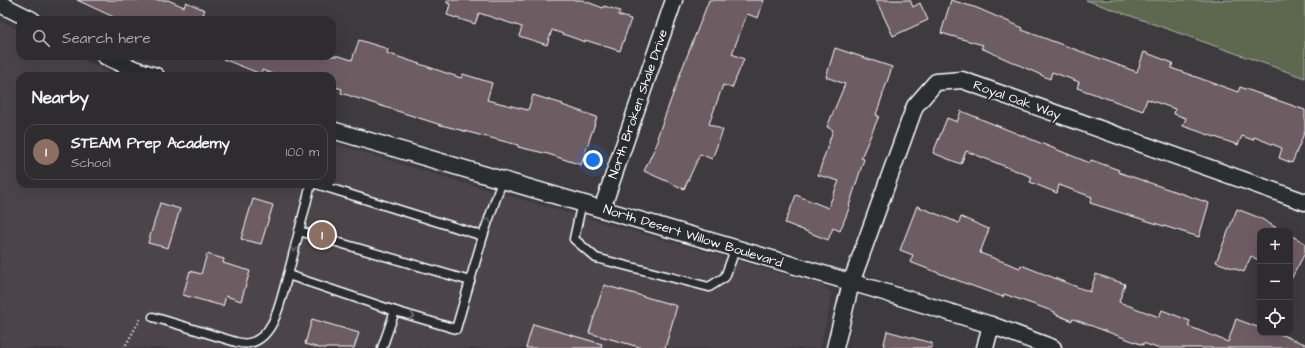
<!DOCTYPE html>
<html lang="en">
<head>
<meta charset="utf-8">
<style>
  body { margin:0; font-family:"Architects Daughter",sans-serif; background:#3a383a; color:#f1f3f6 }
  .controls { position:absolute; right:12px; bottom:12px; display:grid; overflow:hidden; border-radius:8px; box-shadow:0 4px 16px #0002 }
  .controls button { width:36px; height:36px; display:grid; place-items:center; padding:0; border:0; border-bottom:1px solid #49484a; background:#2e2c2e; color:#f1f3f6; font:20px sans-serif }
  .you { position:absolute; left:593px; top:160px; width:14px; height:14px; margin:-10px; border:3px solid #fff; border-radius:50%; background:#1a73e8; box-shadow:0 0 0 6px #1a73e833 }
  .badge { display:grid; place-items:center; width:26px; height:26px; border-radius:50%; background:#db2777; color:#fff; font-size:13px; font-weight:700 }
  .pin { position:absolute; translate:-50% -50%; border:2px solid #fff; box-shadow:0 1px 4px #0006 }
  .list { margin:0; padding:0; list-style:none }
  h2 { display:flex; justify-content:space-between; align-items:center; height:52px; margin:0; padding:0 16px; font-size:17px }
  h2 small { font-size:13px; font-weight:400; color:#a7a7aa }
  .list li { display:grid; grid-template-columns:26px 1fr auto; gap:12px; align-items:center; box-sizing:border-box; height:56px; margin:0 8px 8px; padding:0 8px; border:1px solid #49484a; border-radius:12px }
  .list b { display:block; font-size:15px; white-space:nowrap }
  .list p { margin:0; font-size:13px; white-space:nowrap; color:#a7a7aa }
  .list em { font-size:13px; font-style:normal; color:#a7a7aa }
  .icon { flex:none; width:22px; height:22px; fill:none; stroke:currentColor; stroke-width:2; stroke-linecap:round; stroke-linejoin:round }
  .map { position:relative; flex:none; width:1305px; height:348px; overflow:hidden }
  .search { position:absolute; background:#2e2c2e; box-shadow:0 4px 16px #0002; left:16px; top:16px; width:320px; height:44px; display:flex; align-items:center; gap:10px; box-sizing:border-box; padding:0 14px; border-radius:12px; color:#a7a7aa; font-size:15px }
  .panel { position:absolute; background:#2e2c2e; box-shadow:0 4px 16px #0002; left:16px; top:72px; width:320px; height:116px; border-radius:12px }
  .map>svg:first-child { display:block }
</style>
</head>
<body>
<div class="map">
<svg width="1305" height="348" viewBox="0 0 1305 348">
  <rect width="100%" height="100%" fill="#3e3b3e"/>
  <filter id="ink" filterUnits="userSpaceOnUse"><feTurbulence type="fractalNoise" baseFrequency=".025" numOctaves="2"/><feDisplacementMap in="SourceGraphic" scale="8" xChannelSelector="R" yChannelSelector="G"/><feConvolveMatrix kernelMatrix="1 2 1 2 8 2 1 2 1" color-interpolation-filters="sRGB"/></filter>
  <g filter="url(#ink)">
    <!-- built -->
    <polygon fill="#4c4549" points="0,21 20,30 20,56 74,56 117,76 20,76 20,184 332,184 332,143 460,182 822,285 831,293 830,304 820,348 0,348"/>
    <!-- green -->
    <polygon fill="#5d684f" stroke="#aeb4a7" points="1086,0 1305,0 1305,78"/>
    <!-- building -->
    <g fill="#6e5c63" stroke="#fff">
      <polygon points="77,0 168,0 184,7 186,2 205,10 203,14 216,19 120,20"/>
      <polygon points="447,0 582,0 603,8 604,6 620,11 618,15 631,19 620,51 585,40 585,42 552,30 547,45 519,36 522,27 479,13 475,24 447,15 450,4 447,3"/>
      <polygon points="709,0 764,0 758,18 747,14 732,54 744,59 732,88 723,85 709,124 723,130 712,159 700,154 684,189 644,171 659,139 657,138 682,69"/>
      <polygon points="876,0 910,0 913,7 920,3 928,20 893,36"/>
      <polygon points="951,0 977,8 1023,28 1022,30 1137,72 1144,52 1173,63 1171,68 1238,92 1240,87 1305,110 1305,131 1292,163 1279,158 1282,148 1254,137 1253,140 1242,136 1238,145 1183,126 1186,118 1174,114 1175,109 1147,99 1143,111 1077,88 1079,82 1052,72 1050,79 981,48 983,45 941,33"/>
      <polygon points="359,40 388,49 387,53 461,78 463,74 492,83 487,100 528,110 533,95 563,104 562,105 597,117 581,165 548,154 518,147 518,145 441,125 341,93 342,89 332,86 332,76 278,76 262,70 261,74 218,57 218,56 339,56 352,60"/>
      <polygon points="835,48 892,67 876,115 879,116 861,158 864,159 849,206 850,206 840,231 833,228 828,240 785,223 796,195 828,208 839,181 818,175 833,130 827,127 845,84 826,77"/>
      <polygon points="961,111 1090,163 1091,160 1119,170 1118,172 1209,203 1199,237 1090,203 1092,197 1059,185 1057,193 1030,182 1032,177 966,151 961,164 933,153 947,118 957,122"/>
      <polygon points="253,199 273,205 261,244 241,239"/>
      <polygon points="160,203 180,209 168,248 148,243"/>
      <polygon points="917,206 959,223 961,217 989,229 980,253 1020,268 1021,265 1090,292 1096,274 1125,284 1119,302 1159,317 1162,310 1190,321 1188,326 1228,342 1236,319 1260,328 1260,333 1277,333 1305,344 1305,348 1157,348 1143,343 1143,345 1073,319 1072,321 1055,314 1055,312 1004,294 1003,297 967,284 910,262 913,255 900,250"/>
      <polygon points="1237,209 1260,218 1282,231 1260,231 1260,261 1251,256 1244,272 1216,262"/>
      <polygon points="1290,235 1305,243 1305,253 1290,281"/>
      <polygon points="207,254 224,259 223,263 250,271 241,301 226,296 223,306 183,295 190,271 201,274"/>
      <polygon points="604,285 677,306 665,348 643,348 589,333"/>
      <polygon points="312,319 359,333 354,348 319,348 305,344"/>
      <polygon points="533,324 602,344 601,348 526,348"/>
      <polygon points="887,331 932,343 932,348 883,348"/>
    </g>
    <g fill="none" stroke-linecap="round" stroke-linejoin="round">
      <defs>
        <g id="lane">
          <polyline points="311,184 288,275 395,311 456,329 483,236 502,181"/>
          <polyline points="316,184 483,236"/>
          <polyline points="582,202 574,239 596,258 709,287 725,277 735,250"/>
          <polyline points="299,231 470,281"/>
          <path d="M153 317 236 342C240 343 245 344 249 343 276 338 281 296 288 275"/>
          <polyline points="382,348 395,311"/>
        </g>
        <g id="street">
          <polyline points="0,4 32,20"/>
          <polyline points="105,56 134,69 156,76"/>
          <polyline points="332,130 874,289 991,325 1053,348"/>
          <polyline points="602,209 674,0"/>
          <polyline points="835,348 851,283 915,106 936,82 962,80 1305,202"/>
          <polyline points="985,348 991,325"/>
        </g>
      </defs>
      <!-- lane casing -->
      <use href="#lane" stroke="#fff" stroke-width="11"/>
      <!-- street casing -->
      <use href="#street" stroke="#fff" stroke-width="19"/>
      <!-- path -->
      <polyline stroke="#fff" stroke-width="2.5" stroke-dasharray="1 3" stroke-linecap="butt" points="124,348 141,318"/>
      <!-- lane -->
      <use href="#lane" stroke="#2a2d2e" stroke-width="8"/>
      <!-- street -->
      <use href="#street" stroke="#2a2d2e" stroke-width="16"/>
    </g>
    <!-- one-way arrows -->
    <defs><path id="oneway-chevron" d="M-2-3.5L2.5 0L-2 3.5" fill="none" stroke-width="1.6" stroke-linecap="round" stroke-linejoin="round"/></defs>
    <g stroke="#6a6c6d">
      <use href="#oneway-chevron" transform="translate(488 220) rotate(-70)"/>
      <use href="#oneway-chevron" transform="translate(294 249) rotate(104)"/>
      <use href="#oneway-chevron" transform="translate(412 316) rotate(16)"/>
    </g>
  </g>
  <g text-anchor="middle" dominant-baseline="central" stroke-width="4" stroke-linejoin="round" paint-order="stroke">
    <!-- street labels -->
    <g font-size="13" fill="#fff" stroke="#2a2d2e">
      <text transform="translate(1017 100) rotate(20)">Royal Oak Way</text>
      <text transform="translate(638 104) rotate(-71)">North Broken Shale Drive</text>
      <text transform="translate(693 236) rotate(17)">North Desert Willow Boulevard</text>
    </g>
  </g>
</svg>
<div class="controls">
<button>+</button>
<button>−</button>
<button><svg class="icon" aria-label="locate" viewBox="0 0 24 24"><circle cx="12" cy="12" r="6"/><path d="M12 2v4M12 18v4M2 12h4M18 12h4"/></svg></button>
</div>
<div class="you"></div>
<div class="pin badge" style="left:322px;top:235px;background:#8d6e63">1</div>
<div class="search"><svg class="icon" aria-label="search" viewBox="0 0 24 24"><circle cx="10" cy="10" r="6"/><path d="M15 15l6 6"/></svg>Search here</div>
<section class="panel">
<h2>Nearby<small></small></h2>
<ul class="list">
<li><span class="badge" style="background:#8d6e63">1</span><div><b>STEAM Prep Academy</b><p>School</p></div><em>100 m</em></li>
</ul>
</section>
</div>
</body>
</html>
